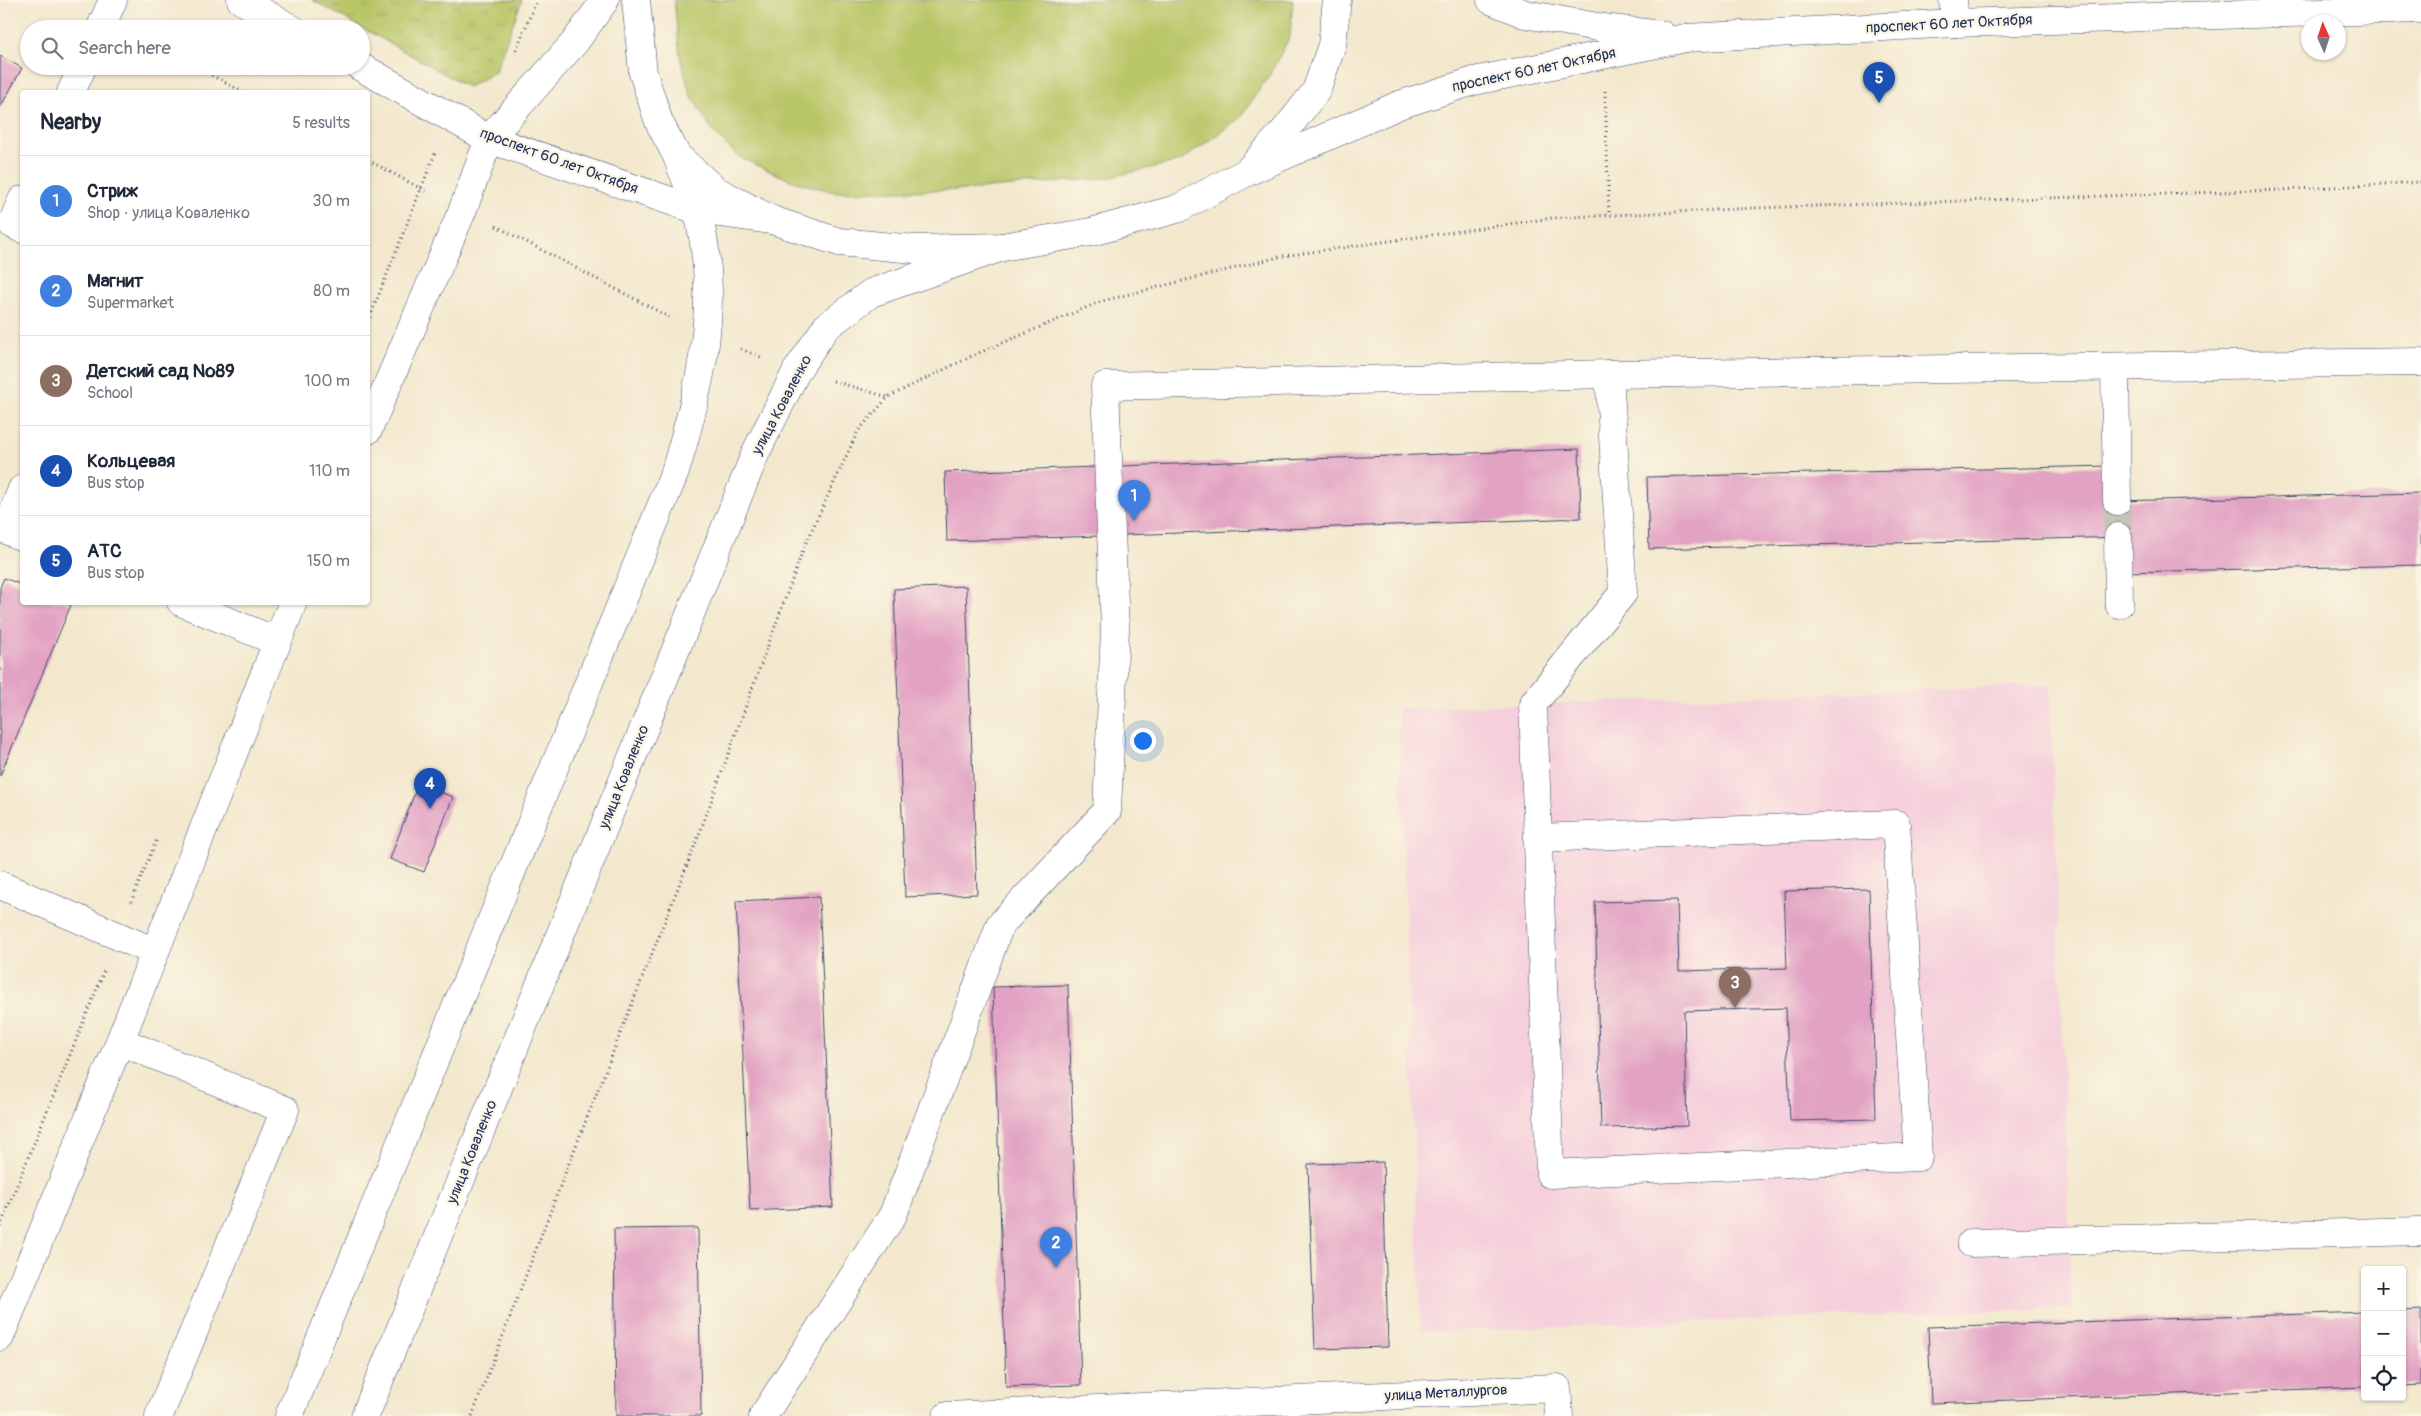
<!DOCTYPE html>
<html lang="en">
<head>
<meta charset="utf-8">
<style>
  body { margin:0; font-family:Pangolin,sans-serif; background:#f6f6f7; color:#1f2937 }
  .controls { position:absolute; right:15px; bottom:15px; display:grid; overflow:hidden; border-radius:5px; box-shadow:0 1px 4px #0004 }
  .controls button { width:45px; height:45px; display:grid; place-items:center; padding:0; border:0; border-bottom:1px solid #e0e1e3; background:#fff; color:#1f2937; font:25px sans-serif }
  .compass { position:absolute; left:2301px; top:15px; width:45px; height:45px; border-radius:50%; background:#fff; box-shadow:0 1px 4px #0004; rotate:357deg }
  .you { position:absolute; left:1142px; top:740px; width:18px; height:18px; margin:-12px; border:4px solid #fff; border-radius:50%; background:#1a73e8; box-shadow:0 0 0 8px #1a73e833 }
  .badge { display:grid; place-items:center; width:32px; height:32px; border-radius:50%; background:#7c3aed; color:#fff; font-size:16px; font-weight:700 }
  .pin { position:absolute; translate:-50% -41px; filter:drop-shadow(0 1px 2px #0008) }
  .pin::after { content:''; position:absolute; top:26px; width:18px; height:15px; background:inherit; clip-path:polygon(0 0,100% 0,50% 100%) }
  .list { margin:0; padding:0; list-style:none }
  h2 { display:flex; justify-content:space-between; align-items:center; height:65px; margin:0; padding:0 20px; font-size:21px }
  h2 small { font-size:16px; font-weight:400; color:#747a83 }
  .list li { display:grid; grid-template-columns:32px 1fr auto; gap:15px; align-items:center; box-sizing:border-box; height:90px; padding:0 20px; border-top:1px solid #e0e1e3 }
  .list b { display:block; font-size:19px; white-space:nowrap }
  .list p { margin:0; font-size:16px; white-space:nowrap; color:#747a83 }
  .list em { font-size:16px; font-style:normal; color:#747a83 }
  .icon { flex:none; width:28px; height:28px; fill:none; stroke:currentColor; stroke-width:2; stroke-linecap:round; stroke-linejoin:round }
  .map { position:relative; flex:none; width:2421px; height:1416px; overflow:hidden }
  .search { position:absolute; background:#fff; box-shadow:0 1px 4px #0004; left:20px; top:20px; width:350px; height:55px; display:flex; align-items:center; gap:12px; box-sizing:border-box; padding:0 18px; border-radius:28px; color:#747a83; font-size:19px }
  .panel { position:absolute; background:#fff; box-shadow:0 1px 4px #0004; left:20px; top:90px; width:350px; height:515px; border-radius:5px }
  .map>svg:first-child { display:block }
</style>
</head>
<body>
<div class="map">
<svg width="2421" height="1416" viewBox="0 0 2421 1416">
  <defs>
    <pattern id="park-tufts" width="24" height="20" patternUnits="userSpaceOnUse" patternTransform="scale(1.25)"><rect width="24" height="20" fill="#b9c668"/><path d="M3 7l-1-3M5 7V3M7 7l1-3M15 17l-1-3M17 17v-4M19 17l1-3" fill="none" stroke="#9eaa5d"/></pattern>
  </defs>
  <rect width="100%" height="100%" fill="#fcf5e5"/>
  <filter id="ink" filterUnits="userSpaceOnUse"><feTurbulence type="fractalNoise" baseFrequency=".02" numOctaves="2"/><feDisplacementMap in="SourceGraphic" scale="10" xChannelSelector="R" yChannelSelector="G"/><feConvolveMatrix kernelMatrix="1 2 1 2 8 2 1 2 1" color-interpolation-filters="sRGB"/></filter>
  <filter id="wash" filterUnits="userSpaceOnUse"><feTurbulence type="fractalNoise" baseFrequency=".0096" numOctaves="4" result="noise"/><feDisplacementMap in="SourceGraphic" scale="20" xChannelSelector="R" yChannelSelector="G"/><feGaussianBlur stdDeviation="1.12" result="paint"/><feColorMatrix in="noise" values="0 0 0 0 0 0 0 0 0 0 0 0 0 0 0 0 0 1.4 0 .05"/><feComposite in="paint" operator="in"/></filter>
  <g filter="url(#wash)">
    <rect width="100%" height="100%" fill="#f3e8cd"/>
    <!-- built -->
    <polygon fill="#f5cfdb" points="2050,685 2072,1308 1421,1332 1398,709"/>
    <!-- green -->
    <polygon fill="#b9c668" stroke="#6a7a63" points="674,0 1293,0 1290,36 1271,73 1240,118 1181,161 1107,178 965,190 834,192 792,181 739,157 714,133 690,94 680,56"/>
    <!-- park -->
    <polygon fill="url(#park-tufts)" stroke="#6a7a63" points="312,0 522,0 495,72 468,87"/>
    <g id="blocks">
      <!-- building -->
      <g fill="#e2a2c3">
        <polygon points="0,56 22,68 0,108"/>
        <polygon points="1579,449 1581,518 1123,535 1121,466"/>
        <polygon points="2109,466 2117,501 2421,493 2421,565 2126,572 2125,537 1649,549 1647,477"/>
        <polygon points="1097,467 1100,536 947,541 945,472"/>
        <polygon points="4,578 22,585 22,602 64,602 71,605 0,776 0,588"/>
        <polygon points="966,586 977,894 905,897 894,589"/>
        <polygon points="418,784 453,797 424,872 390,859"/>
        <polygon points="1869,889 1876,1119 1790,1121 1786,1008 1684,1011 1687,1126 1601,1128 1595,902 1677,900 1679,971 1787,968 1784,891"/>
        <polygon points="819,897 833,1207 750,1211 736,901"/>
        <polygon points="1068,985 1081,1385 1006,1387 993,987"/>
        <polygon points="1383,1162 1388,1347 1315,1349 1308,1164"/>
        <polygon points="698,1228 701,1416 616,1416 614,1229"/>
        <polygon points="2421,1310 2421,1385 2402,1386 2402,1311"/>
        <polygon points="2365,1312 2365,1387 1931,1403 1928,1327"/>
      </g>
    </g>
  </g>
  <g filter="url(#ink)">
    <use href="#blocks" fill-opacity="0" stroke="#3b4b6f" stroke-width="1"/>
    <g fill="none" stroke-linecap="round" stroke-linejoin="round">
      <!-- minor-tunnel -->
      <polyline stroke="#c8c3b7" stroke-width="28" stroke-dasharray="28 14" stroke-linecap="butt" points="2117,501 2118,537"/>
      <defs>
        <g id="minor">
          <polyline points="241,0 292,29"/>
          <polyline points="1953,0 1955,23"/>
          <polyline points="100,29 113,0"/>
          <polyline points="359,66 489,139 697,210 771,220"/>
          <polyline points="71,92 83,66"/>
          <polyline points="22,200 12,224 22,229"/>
          <polyline points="2115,367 2117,501"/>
          <polyline points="368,430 463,209 489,139 575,42 605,0"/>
          <polyline points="22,489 6,530 22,537"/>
          <polyline points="2118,537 2119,604"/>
          <polyline points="181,602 276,641"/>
          <polyline points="1538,838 1896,824 1918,1157 1550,1174 1533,704 1623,593 1609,374"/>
          <polyline points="0,885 155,952"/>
          <polyline points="120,1041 285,1110 159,1416"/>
          <polyline points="1971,1243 2421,1231"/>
          <polyline points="0,1337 120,1041 293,602"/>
          <polyline points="763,1416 893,1215 1000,925 1107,811 1115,628 1105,386 1609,374 2421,362"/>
          <polyline points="947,1416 1557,1388 1559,1416"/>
        </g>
        <g id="major">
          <polyline points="636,0 643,73 659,122 677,156 715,190 772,220 839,242 914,249 1002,247 1091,232 1177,209 1247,172 1287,128 1316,91 1332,45 1337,0"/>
          <polyline points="1491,0 1525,14 1603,28 1662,35"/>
          <polyline points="1247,172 1399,105 1474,81 1686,38 1955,23 2421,9"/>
          <path d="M289 1416 675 472C701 382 722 304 697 210 692 192 683 174 677 156"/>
          <polyline points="365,1416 756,452 797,370 826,327 871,293 1002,247"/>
        </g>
      </defs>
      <!-- minor casing -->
      <use href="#minor" stroke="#3b4b6f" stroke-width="29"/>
      <!-- major casing -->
      <use href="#major" stroke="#3b4b6f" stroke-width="29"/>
      <!-- path -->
      <g stroke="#3b4b6f" stroke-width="3" stroke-dasharray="1 4" stroke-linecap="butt">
        <polyline points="516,50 537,0"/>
        <polyline points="194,66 243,92"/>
        <polyline points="1605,91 1609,215"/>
        <polyline points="368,160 429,193"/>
        <polyline points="496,226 669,317"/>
        <polyline points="368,322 436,151"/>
        <polyline points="741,349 763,358"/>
        <polyline points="833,381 888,397"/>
        <polyline points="131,902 157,839"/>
        <polyline points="0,1227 104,971"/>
        <polyline points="472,1416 564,1176 700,832 804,547 858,431 888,397 974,355 1102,301 1283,256 1552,218 1757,208 2279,190 2421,182"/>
      </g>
      <!-- minor -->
      <use href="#minor" stroke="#fff" stroke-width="28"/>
      <!-- major -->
      <use href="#major" stroke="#fff" stroke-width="28"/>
    </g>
  </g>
  <g text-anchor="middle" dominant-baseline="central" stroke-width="4.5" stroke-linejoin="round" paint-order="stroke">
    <!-- street labels -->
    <g font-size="15" fill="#1b2f5e" stroke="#fcf5e5">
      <text transform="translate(1949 24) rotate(-3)">проспект 60 лет Октября</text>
      <text transform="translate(1534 70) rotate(-12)">проспект 60 лет Октября</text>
      <text transform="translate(559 161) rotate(20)">проспект 60 лет Октября</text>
      <text transform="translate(782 405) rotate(-62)">улица Коваленко</text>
      <text transform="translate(624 777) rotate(-68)">улица Коваленко</text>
      <text transform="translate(472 1152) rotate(-68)">улица Коваленко</text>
      <text transform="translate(1446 1393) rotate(-3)">улица Металлургов</text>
    </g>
  </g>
</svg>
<div class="controls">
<button>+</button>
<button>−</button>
<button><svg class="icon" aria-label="locate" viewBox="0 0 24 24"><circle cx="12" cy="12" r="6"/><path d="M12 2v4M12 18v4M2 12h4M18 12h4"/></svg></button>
</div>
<svg class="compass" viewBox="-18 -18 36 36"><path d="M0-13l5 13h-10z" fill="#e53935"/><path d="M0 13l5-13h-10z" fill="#747a83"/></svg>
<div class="you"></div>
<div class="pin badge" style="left:1134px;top:521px;background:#3f7fe0">1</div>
<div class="pin badge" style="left:1056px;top:1268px;background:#3f7fe0">2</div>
<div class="pin badge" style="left:1735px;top:1008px;background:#8d6e63">3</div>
<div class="pin badge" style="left:430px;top:809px;background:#1a4fb4">4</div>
<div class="pin badge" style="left:1879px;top:103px;background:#1a4fb4">5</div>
<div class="search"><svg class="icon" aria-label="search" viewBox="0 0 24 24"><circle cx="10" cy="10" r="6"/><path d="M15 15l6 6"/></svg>Search here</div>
<section class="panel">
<h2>Nearby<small>5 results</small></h2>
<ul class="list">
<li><span class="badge" style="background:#3f7fe0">1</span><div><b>Стриж</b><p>Shop · улица Коваленко</p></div><em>30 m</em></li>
<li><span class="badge" style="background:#3f7fe0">2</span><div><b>Магнит</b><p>Supermarket</p></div><em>80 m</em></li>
<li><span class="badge" style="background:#8d6e63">3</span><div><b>Детский сад №89</b><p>School</p></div><em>100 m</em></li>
<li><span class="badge" style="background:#1a4fb4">4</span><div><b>Кольцевая</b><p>Bus stop</p></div><em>110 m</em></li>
<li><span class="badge" style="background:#1a4fb4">5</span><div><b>АТС</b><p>Bus stop</p></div><em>150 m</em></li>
</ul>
</section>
</div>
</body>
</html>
